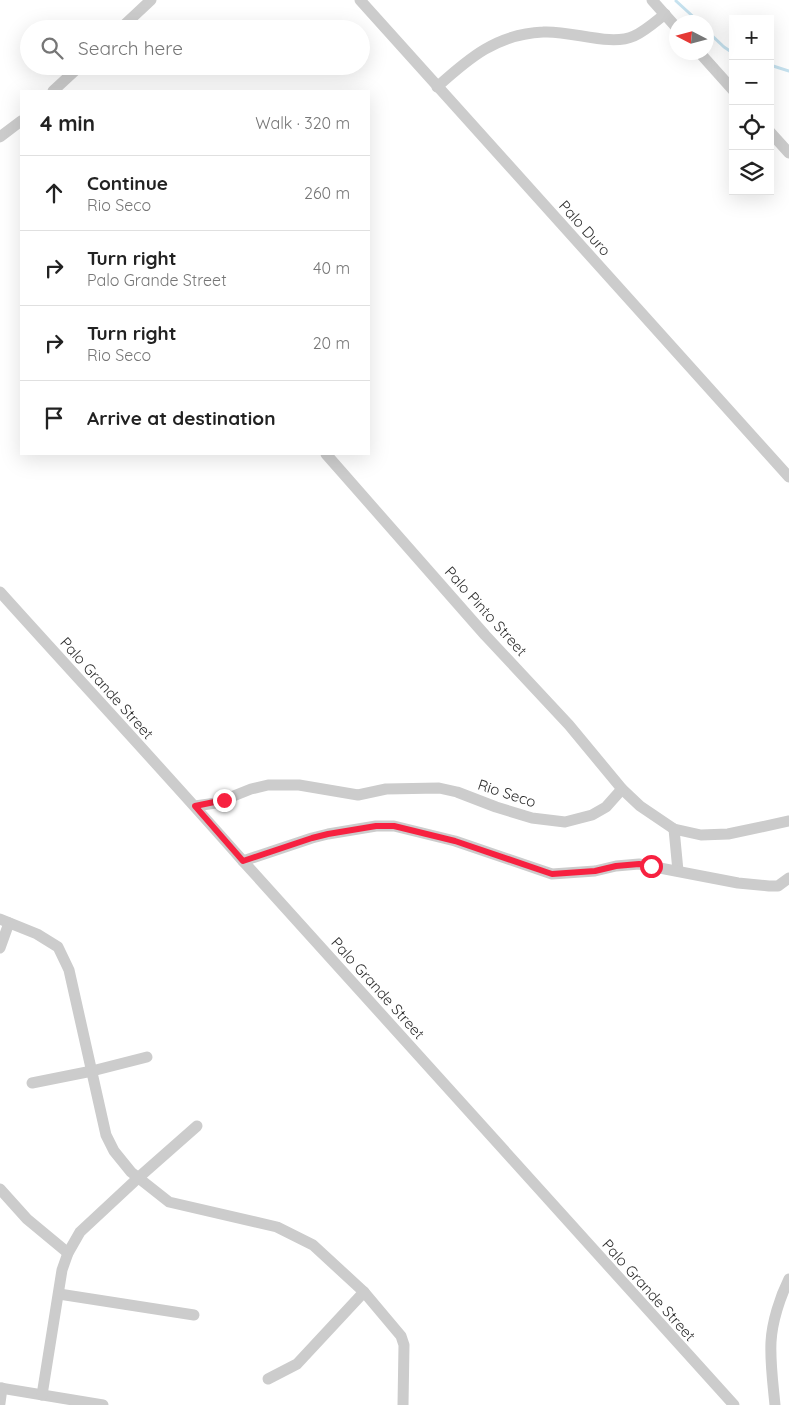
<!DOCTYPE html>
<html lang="en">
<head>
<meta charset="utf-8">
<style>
  body { margin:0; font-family:Quicksand,sans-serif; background:#f2f2f2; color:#222 }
  .controls { position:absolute; right:15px; top:15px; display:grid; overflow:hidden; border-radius:0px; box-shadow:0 5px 20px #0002 }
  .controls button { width:45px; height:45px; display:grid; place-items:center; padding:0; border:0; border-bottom:1px solid #e0e0e0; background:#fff; color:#222; font:25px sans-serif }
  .compass { position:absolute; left:669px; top:15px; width:45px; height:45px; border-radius:50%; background:#fff; box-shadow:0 5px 20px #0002; rotate:276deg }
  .stop { position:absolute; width:15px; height:15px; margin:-11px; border:4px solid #f72140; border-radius:50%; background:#fff }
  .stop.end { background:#f72140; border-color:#fff; box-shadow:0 1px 5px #0008 }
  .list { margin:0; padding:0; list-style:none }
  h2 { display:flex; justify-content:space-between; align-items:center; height:65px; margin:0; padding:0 20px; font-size:21px }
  h2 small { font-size:16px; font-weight:400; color:#767676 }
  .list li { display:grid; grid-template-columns:32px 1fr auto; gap:15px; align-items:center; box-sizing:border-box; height:75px; padding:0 20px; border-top:1px solid #e0e0e0 }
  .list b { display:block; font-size:19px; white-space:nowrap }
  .list p { margin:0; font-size:16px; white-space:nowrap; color:#767676 }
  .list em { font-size:16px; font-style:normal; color:#767676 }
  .icon { flex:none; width:28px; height:28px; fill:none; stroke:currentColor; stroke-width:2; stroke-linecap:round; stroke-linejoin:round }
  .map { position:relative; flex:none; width:789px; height:1405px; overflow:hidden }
  .search { position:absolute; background:#fff; box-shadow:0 5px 20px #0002; left:20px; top:20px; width:350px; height:55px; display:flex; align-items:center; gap:12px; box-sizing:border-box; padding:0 18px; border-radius:28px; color:#767676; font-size:19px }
  .panel { position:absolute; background:#fff; box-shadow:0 5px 20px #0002; left:20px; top:90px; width:350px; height:365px; border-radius:0px }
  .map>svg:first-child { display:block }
</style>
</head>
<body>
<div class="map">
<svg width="789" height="1405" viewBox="0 0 789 1405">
  <rect width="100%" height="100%" fill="#fff"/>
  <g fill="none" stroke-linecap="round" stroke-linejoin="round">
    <!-- stream -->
    <g stroke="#c6e2ef" stroke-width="3">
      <polyline points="676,1 699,22"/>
      <polyline points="706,30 724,47 733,53"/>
      <polyline points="770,65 789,71"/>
    </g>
    <!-- minor -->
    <g stroke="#ccc" stroke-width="11">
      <polyline points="360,0 789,477"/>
      <polyline points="652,0 676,27"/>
      <polyline points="120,29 151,0"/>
      <polyline points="699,52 733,90"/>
      <path d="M437 87C469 58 497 34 543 32 571 30 610 47 634 36 645 31 655 22 665 14"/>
      <polyline points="53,91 80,66"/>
      <polyline points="770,132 789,153"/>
      <polyline points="0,137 21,121"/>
      <polyline points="326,454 485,635 569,725 622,789 640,806 674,829 701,835 728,834 789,821"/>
      <path d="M0 592C81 682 163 770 243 861L734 1405"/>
      <polyline points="195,806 216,803 251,789 268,785 299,785 358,795 386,789 439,788 457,792 496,807 532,818 565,822 592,815 606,807 622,789"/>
      <polyline points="674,829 678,871"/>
      <polyline points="243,861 312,838 328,834 376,826 394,826 455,841 552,874 595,871 616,866 639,864 738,883 769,886 778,886 789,878"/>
      <polyline points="0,919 37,934 58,947 69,970 106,1135 114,1151 131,1172 169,1202 277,1227 313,1245 364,1292 401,1336 404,1345 403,1405"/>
      <polyline points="0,948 9,923"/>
      <polyline points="32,1083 92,1071 147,1057"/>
      <polyline points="0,1189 27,1219 68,1253"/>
      <polyline points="59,1294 194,1315"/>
      <polyline points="268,1379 297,1364 364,1292"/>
      <polyline points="0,1388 103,1405"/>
      <polyline points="42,1395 62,1270 68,1253 80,1232 138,1178 197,1126"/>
      <polyline points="0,1403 2,1388"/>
      <path d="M775 1405C773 1384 770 1363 771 1342 772 1322 780 1297 789 1279"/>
    </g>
  </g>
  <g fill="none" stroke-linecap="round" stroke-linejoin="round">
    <!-- route -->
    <polyline stroke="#f72140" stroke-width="6" points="224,800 195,806 243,861 312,838 328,834 376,826 394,826 455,841 552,874 595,871 616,866 639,864 651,866"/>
  </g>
  <g text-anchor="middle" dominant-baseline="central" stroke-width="5" stroke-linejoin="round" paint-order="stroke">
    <!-- street labels -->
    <g font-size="15" fill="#2f2f2f" stroke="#fff">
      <text transform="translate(585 228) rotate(48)">Palo Duro</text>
      <text transform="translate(486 611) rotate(48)">Palo Pinto Street</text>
      <text transform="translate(107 688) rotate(48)">Palo Grande Street</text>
      <text transform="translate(507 793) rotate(18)">Rio Seco</text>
      <text transform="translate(378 988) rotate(48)">Palo Grande Street</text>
      <text transform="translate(649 1290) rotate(48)">Palo Grande Street</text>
    </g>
  </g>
</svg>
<div class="controls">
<button>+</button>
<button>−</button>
<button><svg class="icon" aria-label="locate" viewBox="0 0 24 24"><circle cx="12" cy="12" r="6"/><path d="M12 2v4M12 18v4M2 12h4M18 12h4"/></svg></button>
<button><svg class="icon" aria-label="layers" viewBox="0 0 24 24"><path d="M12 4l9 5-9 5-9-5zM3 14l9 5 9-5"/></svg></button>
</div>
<svg class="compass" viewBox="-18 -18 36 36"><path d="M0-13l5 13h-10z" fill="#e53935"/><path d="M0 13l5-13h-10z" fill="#767676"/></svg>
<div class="stop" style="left:651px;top:866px"></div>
<div class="stop end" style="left:224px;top:800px"></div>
<div class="search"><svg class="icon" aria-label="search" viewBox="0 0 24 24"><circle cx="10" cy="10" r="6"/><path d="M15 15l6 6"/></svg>Search here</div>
<section class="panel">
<h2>4 min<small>Walk · 320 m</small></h2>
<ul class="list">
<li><svg class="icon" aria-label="ahead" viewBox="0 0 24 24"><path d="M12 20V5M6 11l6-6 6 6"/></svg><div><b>Continue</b><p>Rio Seco</p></div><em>260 m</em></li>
<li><svg class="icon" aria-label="right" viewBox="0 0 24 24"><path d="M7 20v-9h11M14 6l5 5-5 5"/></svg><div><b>Turn right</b><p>Palo Grande Street</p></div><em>40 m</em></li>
<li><svg class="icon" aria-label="right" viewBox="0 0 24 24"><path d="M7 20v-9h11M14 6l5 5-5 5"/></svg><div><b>Turn right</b><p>Rio Seco</p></div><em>20 m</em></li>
<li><svg class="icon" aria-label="arrive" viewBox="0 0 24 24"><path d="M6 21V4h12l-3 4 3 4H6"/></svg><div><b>Arrive at destination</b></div></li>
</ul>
</section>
</div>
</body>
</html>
